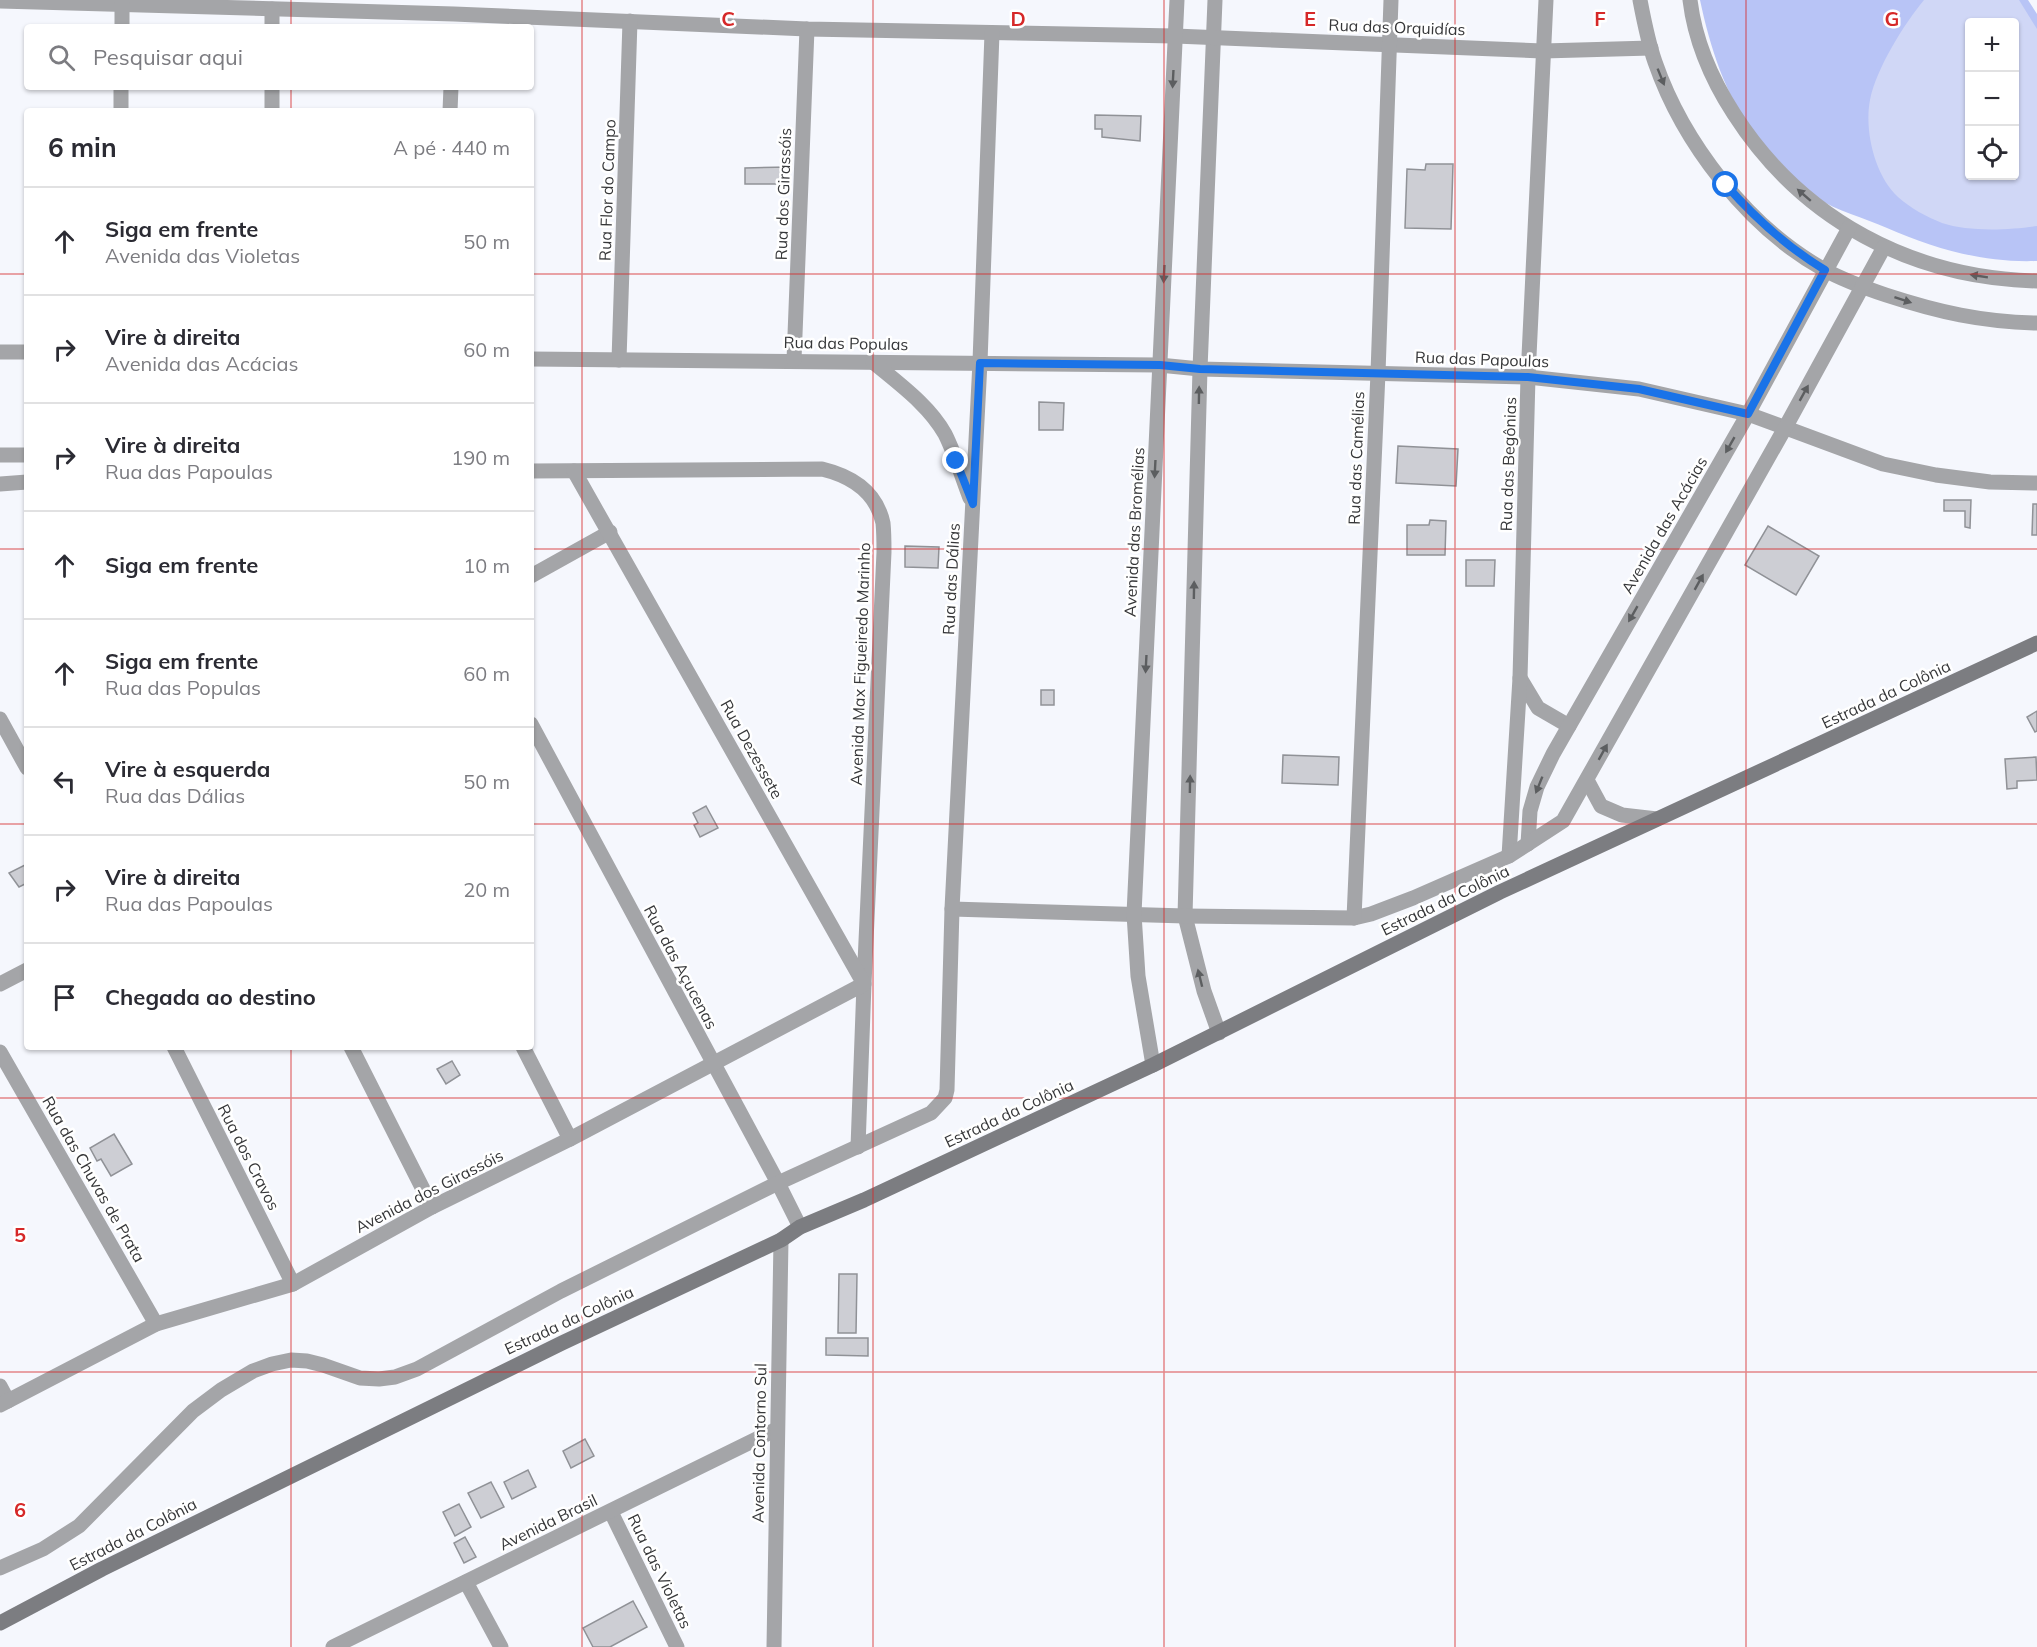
<!DOCTYPE html>
<html lang="pt">
<head>
<meta charset="utf-8">
<style>
  body { margin:0; font-family:Mulish,sans-serif; background:#f2f2f3; color:#2b2b33 }
  .controls { position:absolute; right:18px; top:18px; display:grid; overflow:hidden; border-radius:6px; box-shadow:0 2px 4px #0004 }
  .controls button { width:54px; height:54px; display:grid; place-items:center; padding:0; border:0; border-bottom:2px solid #e1e1e2; background:#fff; color:#2b2b33; font:30px sans-serif }
  .stop { position:absolute; width:18px; height:18px; margin:-14px; border:4px solid #1a73e8; border-radius:50%; background:#fff }
  .stop.end { background:#1a73e8; border-color:#fff; box-shadow:0 2px 6px #0008 }
  .list { margin:0; padding:0; list-style:none }
  h2 { display:flex; justify-content:space-between; align-items:center; height:78px; margin:0; padding:0 24px; font-size:26px }
  h2 small { font-size:20px; font-weight:400; color:#7c7c81 }
  .list li { display:grid; grid-template-columns:39px 1fr auto; gap:18px; align-items:center; box-sizing:border-box; height:108px; padding:0 24px; border-top:2px solid #e1e1e2 }
  .list b { display:block; font-size:22px; white-space:nowrap }
  .list p { margin:0; font-size:20px; white-space:nowrap; color:#7c7c81 }
  .list em { font-size:20px; font-style:normal; color:#7c7c81 }
  .icon { flex:none; width:33px; height:33px; fill:none; stroke:currentColor; stroke-width:2; stroke-linecap:round; stroke-linejoin:round }
  .map { position:relative; flex:none; width:2037px; height:1647px; overflow:hidden }
  .search { position:absolute; background:#fff; box-shadow:0 2px 4px #0004; left:24px; top:24px; width:510px; height:66px; display:flex; align-items:center; gap:15px; box-sizing:border-box; padding:0 21px; border-radius:6px; color:#7c7c81; font-size:22px }
  .panel { position:absolute; background:#fff; box-shadow:0 2px 4px #0004; left:24px; top:108px; width:510px; height:942px; border-radius:6px }
  .map>svg:first-child { display:block }
</style>
</head>
<body>
<div class="map">
<svg width="2037" height="1647" viewBox="0 0 2037 1647">
  <rect width="100%" height="100%" fill="#f5f7fd"/>
  <!-- green -->
  <path fill="#b8c4f6" fill-rule="evenodd" d="M1700 0H2028L2037 14V261C1984 263 1935 249 1887 228 1863 217 1838 212 1816 197 1802 187 1791 174 1780 162 1771 153 1762 144 1755 135 1725 95 1710 47 1700 0ZM1970 22H2014V176H1970Z"/>
  <!-- water -->
  <path fill="#d0d7f6" fill-rule="evenodd" d="M1924 0H2019L2037 29V226C2010 230 1968 232 1942 223 1927 217 1910 208 1898 197 1875 176 1864 131 1870 100 1876 69 1904 24 1924 0ZM1970 22H2014V176H1970Z"/>
  <!-- building -->
  <g fill="#cdced4" stroke="#909297" stroke-width="1.5">
    <polygon points="1095,115 1141,116 1140,141 1102,137 1102,129 1095,129"/>
    <polygon points="1426,164 1453,164 1451,229 1405,228 1407,169 1425,170"/>
    <polygon points="789,167 789,184 745,184 745,168"/>
    <polygon points="1039,402 1064,403 1063,430 1039,430"/>
    <polygon points="1398,446 1458,449 1456,486 1396,483"/>
    <polygon points="1944,500 1971,500 1970,528 1965,527 1965,511 1944,511"/>
    <polygon points="2033,504 2037,504 2037,535 2032,535"/>
    <polygon points="1430,520 1446,521 1445,555 1407,555 1407,525 1429,525"/>
    <polygon points="1768,526 1819,556 1796,595 1745,565"/>
    <polygon points="905,546 939,547 938,568 905,567"/>
    <polygon points="1466,560 1495,560 1494,586 1466,586"/>
    <rect x="1041" y="690" width="13" height="15"/>
    <polygon points="2037,711 2037,731 2035,732 2027,717"/>
    <polygon points="1283,755 1339,757 1338,785 1282,783"/>
    <polygon points="2036,757 2037,780 2017,781 2017,788 2007,789 2005,759"/>
    <polygon points="706,806 718,828 700,837 694,825 698,823 693,813"/>
    <polygon points="27,864 27,883 19,887 9,873"/>
    <polygon points="452,1061 460,1075 446,1084 437,1069"/>
    <polygon points="114,1134 132,1164 111,1176 101,1159 97,1161 90,1148"/>
    <polygon points="839,1274 857,1274 856,1333 838,1333"/>
    <polygon points="826,1338 868,1338 868,1356 826,1355"/>
    <polygon points="585,1439 594,1456 571,1468 563,1451"/>
    <polygon points="528,1470 536,1487 512,1499 504,1482"/>
    <polygon points="491,1482 504,1507 481,1518 468,1493"/>
    <polygon points="459,1504 471,1527 455,1536 443,1512"/>
    <polygon points="465,1537 476,1557 464,1563 454,1543"/>
    <polygon points="633,1601 647,1627 610,1647 593,1647 583,1628"/>
  </g>
  <g fill="none" stroke-linecap="round" stroke-linejoin="round">
    <!-- minor -->
    <g stroke="#a4a5a8" stroke-width="15">
      <polyline points="1215,0 1200,369 1185,916 1204,991 1219,1033"/>
      <path d="M1640 0C1644 21 1648 42 1655 62 1683 143 1748 227 1823 269 1843 280 1865 288 1886 295 1938 312 1982 322 2037 323"/>
      <path d="M1690 0C1695 41 1712 80 1734 114 1802 220 1912 278 2037 281"/>
      <polyline points="0,1 454,14 807,29 1175,36 1543,51 1651,48"/>
      <polyline points="122,27 122,4"/>
      <polyline points="272,27 272,9"/>
      <polyline points="121,111 121,87"/>
      <polyline points="272,111 272,87"/>
      <polyline points="450,111 451,87"/>
      <polyline points="0,352 27,352"/>
      <polyline points="531,359 1159,365 1200,369 1528,377 1639,389 1748,414 1883,464 1936,475 1990,482 2037,483"/>
      <polyline points="619,360 630,21"/>
      <polyline points="794,360 807,29"/>
      <path d="M873 362C898 383 929 405 945 434 955 454 962 477 970 498"/>
      <polyline points="0,455 27,455"/>
      <path d="M531 471 822 469C851 476 876 491 883 523 884 533 884 543 884 552L864 984 858 1147"/>
      <polyline points="0,484 27,482"/>
      <polyline points="531,576 610,532"/>
      <polyline points="1520,678 1538,708 1569,726"/>
      <polyline points="0,719 27,768"/>
      <polyline points="531,724 778,1183 800,1227"/>
      <polyline points="1587,780 1601,806 1622,815 1657,819"/>
      <polyline points="1528,844 1530,811 1537,787 1553,754 1748,414 1849,228"/>
      <polyline points="1509,856 1520,678 1528,377 1546,0"/>
      <polyline points="952,909 1185,916 1354,918 1371,914 1413,898 1509,856 1563,821 1785,428 1884,247"/>
      <polyline points="1354,918 1378,373 1391,0"/>
      <polyline points="0,984 27,970"/>
      <polyline points="174,1047 293,1284"/>
      <polyline points="351,1047 432,1207"/>
      <polyline points="523,1047 570,1139"/>
      <polyline points="0,1052 156,1324"/>
      <polyline points="1153,1065 1138,976 1134,914 1177,0"/>
      <polyline points="0,1386 8,1401"/>
      <polyline points="0,1405 156,1324 293,1284 432,1207 570,1139 864,984 574,471"/>
      <polyline points="611,1512 677,1647"/>
      <polyline points="0,1568 43,1549 79,1526 193,1411 221,1390 253,1371 272,1364 291,1360 307,1361 323,1365 360,1378 379,1379 395,1377 417,1369 561,1291 778,1183 931,1113 945,1098 947,1090 952,909 980,362 992,33"/>
      <polyline points="466,1582 501,1647"/>
      <polyline points="333,1647 777,1429"/>
      <polyline points="774,1647 781,1240"/>
    </g>
    <!-- secondary -->
    <polyline stroke="#7c7d81" stroke-width="15" points="0,1623 102,1569 562,1343 781,1240 800,1227 864,1200 1153,1065 1500,892 2037,643"/>
  </g>
  <!-- one-way arrows -->
  <defs><path id="oneway-solid" d="M-6-.8H1V-3.2L6.5 0L1 3.2V.8H-6Z" transform="scale(1.5)"/></defs>
  <g fill="#5c5e60">
    <use href="#oneway-solid" transform="translate(1661 77) rotate(68)"/>
    <use href="#oneway-solid" transform="translate(1173 79) rotate(93)"/>
    <use href="#oneway-solid" transform="translate(1804 195) rotate(-139)"/>
    <use href="#oneway-solid" transform="translate(1164 274) rotate(93)"/>
    <use href="#oneway-solid" transform="translate(1979 276) rotate(-171)"/>
    <use href="#oneway-solid" transform="translate(1903 300) rotate(18)"/>
    <use href="#oneway-solid" transform="translate(1804 393) rotate(-61)"/>
    <use href="#oneway-solid" transform="translate(1199 395) rotate(-89)"/>
    <use href="#oneway-solid" transform="translate(1730 445) rotate(120)"/>
    <use href="#oneway-solid" transform="translate(1155 469) rotate(93)"/>
    <use href="#oneway-solid" transform="translate(1699 582) rotate(-61)"/>
    <use href="#oneway-solid" transform="translate(1194 590) rotate(-89)"/>
    <use href="#oneway-solid" transform="translate(1633 614) rotate(120)"/>
    <use href="#oneway-solid" transform="translate(1146 664) rotate(93)"/>
    <use href="#oneway-solid" transform="translate(1603 752) rotate(-61)"/>
    <use href="#oneway-solid" transform="translate(1190 784) rotate(-89)"/>
    <use href="#oneway-solid" transform="translate(1539 785) rotate(112)"/>
    <use href="#oneway-solid" transform="translate(1200 978) rotate(-104)"/>
  </g>
  <g fill="none" stroke-linecap="round" stroke-linejoin="round">
    <!-- route -->
    <path stroke="#1a73e8" stroke-width="8" d="M956 461 973 504 980 363 1160 365 1200 369 1528 377 1639 389 1748 414 1825 270C1787 247 1755 218 1726 185"/>
  </g>
  <!-- grid -->
  <path fill="none" stroke="#d62828" stroke-width="1.5" stroke-opacity="0.55" d="M291 0V27M582 0V1647M873 0V1647M1164 0V1647M1455 0V1647M1746 0V1647M291 87V111M0 274H27M531 274H2037M0 549H27M531 549H2037M0 824H27M531 824H2037M291 1047V1647M0 1098H2037M0 1372H2037"/>
  <g text-anchor="middle" dominant-baseline="central" stroke-width="5" stroke-linejoin="round" paint-order="stroke">
    <!-- street labels -->
    <g font-size="16" fill="#363739" stroke="#fff">
      <text transform="translate(1397 27) rotate(2)">Rua das Orquidías</text>
      <text transform="translate(607 190) rotate(-88)">Rua Flor do Campo</text>
      <text transform="translate(783 194) rotate(-88)">Rua dos Girassóis</text>
      <text transform="translate(846 343) rotate(1)">Rua das Populas</text>
      <text transform="translate(1482 359) rotate(2)">Rua das Papoulas</text>
      <text transform="translate(1356 458) rotate(-88)">Rua das Camélias</text>
      <text transform="translate(1508 464) rotate(-88)">Rua das Begônias</text>
      <text transform="translate(1664 525) rotate(-60)">Avenida das Acácias</text>
      <text transform="translate(1134 532) rotate(-87)">Avenida das Bromélias</text>
      <text transform="translate(951 579) rotate(-87)">Rua das Dálias</text>
      <text transform="translate(860 664) rotate(-88)">Avenida Max Figueiredo Marinho</text>
      <text transform="translate(1886 694) rotate(-25)">Estrada da Colônia</text>
      <text transform="translate(752 749) rotate(61)">Rua Dezessete</text>
      <text transform="translate(1445 900) rotate(-26)">Estrada da Colônia</text>
      <text transform="translate(681 967) rotate(62)">Rua das Açucenas</text>
      <text transform="translate(1009 1113) rotate(-25)">Estrada da Colônia</text>
      <text transform="translate(249 1157) rotate(63)">Rua dos Cravos</text>
      <text transform="translate(94 1179) rotate(60)">Rua das Chuvas de Prata</text>
      <text transform="translate(429 1191) rotate(-27)">Avenida dos Girassóis</text>
      <text transform="translate(569 1320) rotate(-25)">Estrada da Colônia</text>
      <text transform="translate(759 1443) rotate(-89)">Avenida Contorno Sul</text>
      <text transform="translate(548 1522) rotate(-26)">Avenida Brasil</text>
      <text transform="translate(133 1534) rotate(-27)">Estrada da Colônia</text>
      <text transform="translate(660 1571) rotate(64)">Rua das Violetas</text>
    </g>
  </g>
  <g font-size="20" text-anchor="middle" font-weight="bold" fill="#d62828" stroke="#fff" stroke-width="5" stroke-linejoin="round" paint-order="stroke">
    <text x="728" y="26">C</text>
    <text x="1018" y="26">D</text>
    <text x="1310" y="26">E</text>
    <text x="1600" y="26">F</text>
    <text x="1892" y="26">G</text>
    <text x="20" y="1242">5</text>
    <text x="20" y="1517">6</text>
  </g>
</svg>
<div class="controls">
<button>+</button>
<button>−</button>
<button><svg class="icon" aria-label="locate" viewBox="0 0 24 24"><circle cx="12" cy="12" r="6"/><path d="M12 2v4M12 18v4M2 12h4M18 12h4"/></svg></button>
</div>
<div class="stop" style="left:1726px;top:185px"></div>
<div class="stop end" style="left:956px;top:461px"></div>
<div class="search"><svg class="icon" aria-label="search" viewBox="0 0 24 24"><circle cx="10" cy="10" r="6"/><path d="M15 15l6 6"/></svg>Pesquisar aqui</div>
<section class="panel">
<h2>6 min<small>A pé · 440 m</small></h2>
<ul class="list">
<li><svg class="icon" aria-label="ahead" viewBox="0 0 24 24"><path d="M12 20V5M6 11l6-6 6 6"/></svg><div><b>Siga em frente</b><p>Avenida das Violetas</p></div><em>50 m</em></li>
<li><svg class="icon" aria-label="right" viewBox="0 0 24 24"><path d="M7 20v-9h11M14 6l5 5-5 5"/></svg><div><b>Vire à direita</b><p>Avenida das Acácias</p></div><em>60 m</em></li>
<li><svg class="icon" aria-label="right" viewBox="0 0 24 24"><path d="M7 20v-9h11M14 6l5 5-5 5"/></svg><div><b>Vire à direita</b><p>Rua das Papoulas</p></div><em>190 m</em></li>
<li><svg class="icon" aria-label="ahead" viewBox="0 0 24 24"><path d="M12 20V5M6 11l6-6 6 6"/></svg><div><b>Siga em frente</b></div><em>10 m</em></li>
<li><svg class="icon" aria-label="ahead" viewBox="0 0 24 24"><path d="M12 20V5M6 11l6-6 6 6"/></svg><div><b>Siga em frente</b><p>Rua das Populas</p></div><em>60 m</em></li>
<li><svg class="icon" aria-label="left" viewBox="0 0 24 24"><path d="M17 20v-9H6M10 6l-5 5 5 5"/></svg><div><b>Vire à esquerda</b><p>Rua das Dálias</p></div><em>50 m</em></li>
<li><svg class="icon" aria-label="right" viewBox="0 0 24 24"><path d="M7 20v-9h11M14 6l5 5-5 5"/></svg><div><b>Vire à direita</b><p>Rua das Papoulas</p></div><em>20 m</em></li>
<li><svg class="icon" aria-label="arrive" viewBox="0 0 24 24"><path d="M6 21V4h12l-3 4 3 4H6"/></svg><div><b>Chegada ao destino</b></div></li>
</ul>
</section>
</div>
</body>
</html>
